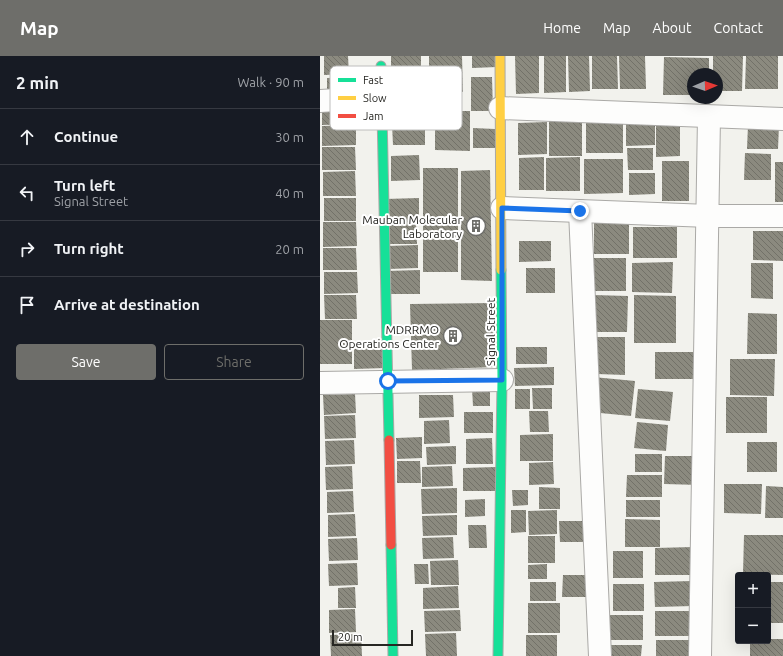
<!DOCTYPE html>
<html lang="en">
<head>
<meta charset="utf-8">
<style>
  body { margin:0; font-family:Ubuntu,sans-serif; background:#242831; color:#f1f3f6 }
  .controls { position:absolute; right:12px; bottom:12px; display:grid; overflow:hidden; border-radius:4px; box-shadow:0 4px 16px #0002 }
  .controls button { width:36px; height:36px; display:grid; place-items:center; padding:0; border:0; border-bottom:1px solid #363941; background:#171b24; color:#f1f3f6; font:20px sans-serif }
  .compass { position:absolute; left:367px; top:12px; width:36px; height:36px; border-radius:50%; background:#171b24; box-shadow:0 4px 16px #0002; rotate:88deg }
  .scale { position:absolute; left:12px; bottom:10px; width:81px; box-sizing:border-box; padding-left:4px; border:2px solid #272723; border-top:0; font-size:11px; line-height:14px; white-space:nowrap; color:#272723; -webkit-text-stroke:3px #fff; paint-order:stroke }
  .stop { position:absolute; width:12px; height:12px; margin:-9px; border:3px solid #1a73e8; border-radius:50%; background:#fff }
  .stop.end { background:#1a73e8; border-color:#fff; box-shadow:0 1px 4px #0008 }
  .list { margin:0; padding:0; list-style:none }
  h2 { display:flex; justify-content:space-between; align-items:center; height:52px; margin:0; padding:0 16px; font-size:17px }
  h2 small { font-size:13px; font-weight:400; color:#9ea1a6 }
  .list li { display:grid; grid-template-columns:26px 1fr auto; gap:12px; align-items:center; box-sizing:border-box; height:56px; padding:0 16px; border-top:1px solid #363941 }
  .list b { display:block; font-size:15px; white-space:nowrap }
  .list p { margin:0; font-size:13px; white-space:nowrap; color:#9ea1a6 }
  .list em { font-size:13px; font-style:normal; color:#9ea1a6 }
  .actions { display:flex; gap:8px; padding:12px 16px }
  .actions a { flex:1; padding:9px 0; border:1px solid #6e6e6a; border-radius:4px; text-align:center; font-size:14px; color:#6e6e6a }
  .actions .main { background:#6e6e6a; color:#fff }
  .icon { flex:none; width:22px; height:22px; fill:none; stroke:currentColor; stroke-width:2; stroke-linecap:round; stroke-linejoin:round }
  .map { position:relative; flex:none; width:463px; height:600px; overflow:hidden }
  header { display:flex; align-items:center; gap:24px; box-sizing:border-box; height:56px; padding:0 20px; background:#6e6e6a; color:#fff }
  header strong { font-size:19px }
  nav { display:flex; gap:22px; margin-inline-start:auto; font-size:14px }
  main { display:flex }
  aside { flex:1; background:#171b24 }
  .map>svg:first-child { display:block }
</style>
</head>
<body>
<header>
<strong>Map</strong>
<nav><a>Home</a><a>Map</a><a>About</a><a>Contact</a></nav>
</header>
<main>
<aside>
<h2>2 min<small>Walk · 90 m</small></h2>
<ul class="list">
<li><svg class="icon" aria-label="ahead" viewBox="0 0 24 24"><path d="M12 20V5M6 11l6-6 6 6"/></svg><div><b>Continue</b></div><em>30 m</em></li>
<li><svg class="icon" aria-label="left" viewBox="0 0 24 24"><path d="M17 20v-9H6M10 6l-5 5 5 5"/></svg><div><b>Turn left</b><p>Signal Street</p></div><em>40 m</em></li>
<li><svg class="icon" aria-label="right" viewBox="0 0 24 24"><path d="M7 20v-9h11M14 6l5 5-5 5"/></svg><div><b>Turn right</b></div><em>20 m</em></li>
<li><svg class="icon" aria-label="arrive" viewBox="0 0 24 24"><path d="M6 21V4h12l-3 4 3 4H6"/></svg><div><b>Arrive at destination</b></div></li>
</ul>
<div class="actions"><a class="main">Save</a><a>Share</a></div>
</aside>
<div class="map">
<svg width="463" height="600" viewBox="0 0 463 600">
  <defs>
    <pattern id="building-back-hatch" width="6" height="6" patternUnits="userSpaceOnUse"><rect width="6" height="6" fill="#8b8a7f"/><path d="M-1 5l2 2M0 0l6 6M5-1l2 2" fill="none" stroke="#727168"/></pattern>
  </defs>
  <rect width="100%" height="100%" fill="#f2f2ed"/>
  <!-- building -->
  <g fill="url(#building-back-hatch)">
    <polygon points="4,0 28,0 29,18 4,19"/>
    <polygon points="71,0 101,0 101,16 71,17"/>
    <polygon points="109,0 142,0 143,36 109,36"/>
    <polygon points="152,0 177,0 177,11 152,12"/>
    <polygon points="195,0 219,0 219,37 196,38"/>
    <polygon points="224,0 246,0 246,36 224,37"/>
    <polygon points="248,0 269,0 270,35 249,36"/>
    <polygon points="272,0 297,0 298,33 272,33"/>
    <polygon points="299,0 325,0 326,33 300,33"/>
    <polygon points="393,0 423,0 422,35 397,35 397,18 393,18"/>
    <polygon points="426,0 458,0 458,33 425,33"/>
    <polygon points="344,1 389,2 389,18 373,18 373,39 343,39"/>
    <polygon points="37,21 38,42 7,43 7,22"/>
    <polygon points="151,21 172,21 173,55 151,55"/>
    <polygon points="35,46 35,68 2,69 2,47"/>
    <polygon points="115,55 150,55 150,95 115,94"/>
    <rect x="229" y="64" width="33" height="36"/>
    <polygon points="227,66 227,98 198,99 198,67"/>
    <rect x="266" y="66" width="37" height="31"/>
    <polygon points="105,67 105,89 73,89 72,68"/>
    <polygon points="306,68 335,68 335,89 306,90"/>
    <polygon points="360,68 360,100 336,101 336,69"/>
    <polygon points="36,69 36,89 2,90 2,70"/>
    <polygon points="428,69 459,69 458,93 427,93"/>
    <polygon points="153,72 175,73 175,92 153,92"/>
    <polygon points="2,91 35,91 36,114 2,114"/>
    <polygon points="307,92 333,92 333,114 308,114"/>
    <polygon points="425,97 451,98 451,124 424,124"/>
    <polygon points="99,99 100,124 71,125 71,100"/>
    <polygon points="224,101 224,134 199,134 199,102"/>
    <polygon points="260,101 260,135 226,135 226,102"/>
    <polygon points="264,103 303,103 303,137 264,138"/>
    <rect x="342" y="105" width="27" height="40"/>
    <rect x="455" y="106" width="8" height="40"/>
    <rect x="103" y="112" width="35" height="104"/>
    <polygon points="170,114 172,225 141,224 141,115"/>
    <polygon points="35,115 36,140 3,140 3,116"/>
    <polygon points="309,117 335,117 335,138 309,139"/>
    <rect x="4" y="142" width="32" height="23"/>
    <polygon points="99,142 99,166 96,166 97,188 67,188 65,143"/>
    <polygon points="3,166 36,166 37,190 3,191"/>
    <rect x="274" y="167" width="35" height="31"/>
    <rect x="313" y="171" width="44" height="31"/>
    <polygon points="433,175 463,175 463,205 433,204"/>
    <polygon points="199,185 231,185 231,205 199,206"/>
    <polygon points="98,189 98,212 68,213 67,190"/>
    <polygon points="3,192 36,192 37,214 3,214"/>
    <rect x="274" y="202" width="32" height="33"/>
    <polygon points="353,206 352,237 312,236 312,207"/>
    <polygon points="431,207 453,207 453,243 431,242"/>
    <rect x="206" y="212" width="29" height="25"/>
    <polygon points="100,214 100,238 67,238 67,215"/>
    <polygon points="4,216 37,216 38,237 4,238"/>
    <polygon points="4,239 36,239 37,263 5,263"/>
    <polygon points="273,239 308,240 307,276 273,276"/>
    <polygon points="314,239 356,240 356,287 314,287"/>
    <polygon points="174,247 176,311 92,314 90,248"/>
    <polygon points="428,257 457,258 457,298 427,298"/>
    <rect x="0" y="264" width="32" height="44"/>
    <polygon points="277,281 305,281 305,319 277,318"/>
    <polygon points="64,289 65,312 34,313 34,290"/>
    <rect x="196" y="291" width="31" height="17"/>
    <rect x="335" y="296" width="38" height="27"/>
    <polygon points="410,303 455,303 454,340 410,339"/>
    <polygon points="234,311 234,329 195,330 194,312"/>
    <polygon points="273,321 315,325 311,360 270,356"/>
    <polygon points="152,332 170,332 170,350 153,350"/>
    <polygon points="212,332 232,332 232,353 213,353"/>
    <rect x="195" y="333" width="15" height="20"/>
    <polygon points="318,333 353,336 350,365 315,362"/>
    <polygon points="35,338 36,357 4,359 3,339"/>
    <polygon points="99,339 133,339 134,361 99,362"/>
    <rect x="406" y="341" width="41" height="36"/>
    <polygon points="209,355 228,355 229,376 210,376"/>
    <rect x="144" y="356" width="29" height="21"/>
    <polygon points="35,359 36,382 5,383 4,360"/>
    <polygon points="129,364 130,387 104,388 104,365"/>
    <polygon points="317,366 348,369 346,395 314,392"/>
    <polygon points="233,378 233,405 200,405 200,379"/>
    <polygon points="102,381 102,402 77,403 76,382"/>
    <polygon points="172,382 173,408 146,408 146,383"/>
    <polygon points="34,384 35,408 6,409 5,385"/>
    <rect x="427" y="386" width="30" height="30"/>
    <polygon points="136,390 136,408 107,409 106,391"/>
    <rect x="315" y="398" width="27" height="18"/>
    <polygon points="345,400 380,400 380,429 344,428"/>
    <polygon points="77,405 100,405 101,427 77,427"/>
    <polygon points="233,406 234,428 209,429 209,407"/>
    <polygon points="32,410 33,433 6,434 5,411"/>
    <polygon points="132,410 133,430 102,431 102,411"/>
    <polygon points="176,411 176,435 143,435 143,412"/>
    <polygon points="307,419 342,419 342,441 306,441"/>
    <polygon points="404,428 442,428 441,458 404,457"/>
    <polygon points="446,430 463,431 463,462 445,462"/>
    <polygon points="219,431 240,432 240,453 219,453"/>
    <polygon points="137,432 137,457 102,458 101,433"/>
    <polygon points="192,434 208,434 208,449 193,450"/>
    <polygon points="33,435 34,456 7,457 7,436"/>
    <polygon points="165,443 165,460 145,461 145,444"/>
    <rect x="306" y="444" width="34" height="17"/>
    <polygon points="191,454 206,454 206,476 191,477"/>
    <polygon points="237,454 237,478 209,479 208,455"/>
    <polygon points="35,458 36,480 8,481 8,459"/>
    <polygon points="137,459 137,479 103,480 102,460"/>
    <polygon points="305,463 340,464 340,491 305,491"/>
    <polygon points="239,465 272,465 272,486 240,486"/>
    <polygon points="148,469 166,469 167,492 149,492"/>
    <polygon points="424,479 463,479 463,519 423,518"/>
    <rect x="208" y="480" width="27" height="27"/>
    <polygon points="133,481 134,502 103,503 102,482"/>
    <polygon points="37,482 38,504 9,505 8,483"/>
    <polygon points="373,491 374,519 335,519 335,492"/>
    <rect x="293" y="495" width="30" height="27"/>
    <polygon points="138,504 139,529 111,529 110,505"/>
    <polygon points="37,507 38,529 9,530 8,508"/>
    <polygon points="94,508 108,508 109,528 95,528"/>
    <polygon points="227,508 227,523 208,523 208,509"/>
    <polygon points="243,519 275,519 275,541 242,541"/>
    <polygon points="372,525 373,550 335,551 334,526"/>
    <rect x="210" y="526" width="26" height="19"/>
    <rect x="416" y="526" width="2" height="41"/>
    <rect x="448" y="526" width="15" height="41"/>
    <rect x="293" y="528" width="31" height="27"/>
    <polygon points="138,530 139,552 103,553 103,532"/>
    <polygon points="35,531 36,552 18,552 18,532"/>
    <rect x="208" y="547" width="32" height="30"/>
    <polygon points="35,553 36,576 9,577 9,554"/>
    <polygon points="140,554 141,575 105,576 104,555"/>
    <rect x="335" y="555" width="34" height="25"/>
    <rect x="289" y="559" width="34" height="25"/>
    <polygon points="136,577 137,600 106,600 105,578"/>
    <polygon points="41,578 42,600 11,600 10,579"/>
    <rect x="206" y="579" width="31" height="21"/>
    <polygon points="448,583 463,583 463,600 430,600 430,585 448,585"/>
    <rect x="336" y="584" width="36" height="16"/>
    <polygon points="291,589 322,589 321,600 292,600"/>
  </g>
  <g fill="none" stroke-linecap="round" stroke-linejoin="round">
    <defs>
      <g id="street">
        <polyline points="0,45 62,41"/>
        <polyline points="180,52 463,63"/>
        <polyline points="182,152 389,160 463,160"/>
        <polyline points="260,155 280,600"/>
        <polyline points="0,327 182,324"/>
        <polyline points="380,600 389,61"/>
      </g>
      <g id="fast">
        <polyline points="61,10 69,384"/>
        <polyline points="71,489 73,600"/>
        <polyline points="178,600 182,324 181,214"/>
      </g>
      <polyline id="slow" points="180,0 181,214"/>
      <polyline id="jam" points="69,384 71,489"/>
    </defs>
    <!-- street casing -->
    <use href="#street" stroke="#aaa9a6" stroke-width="24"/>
    <!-- fast casing -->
    <use href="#fast" stroke="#aaa9a6" stroke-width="11"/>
    <!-- slow casing -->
    <use href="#slow" stroke="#aaa9a6" stroke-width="11"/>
    <!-- jam casing -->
    <use href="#jam" stroke="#aaa9a6" stroke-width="11"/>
    <!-- street -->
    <use href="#street" stroke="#fdfdfc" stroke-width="22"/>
    <!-- fast -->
    <use href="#fast" stroke="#16e098" stroke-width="9"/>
    <!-- slow -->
    <use href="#slow" stroke="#ffcf43" stroke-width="9"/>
    <!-- jam -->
    <use href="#jam" stroke="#f24e42" stroke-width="9"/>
  </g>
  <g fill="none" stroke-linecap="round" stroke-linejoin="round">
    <!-- route -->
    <polyline stroke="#1a73e8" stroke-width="5" points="68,325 182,324 182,152 260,155"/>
  </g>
  <!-- icons -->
  <defs>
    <symbol id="building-ring" viewBox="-11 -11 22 22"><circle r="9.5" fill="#fff" stroke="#6e6e6a" stroke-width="1.5"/><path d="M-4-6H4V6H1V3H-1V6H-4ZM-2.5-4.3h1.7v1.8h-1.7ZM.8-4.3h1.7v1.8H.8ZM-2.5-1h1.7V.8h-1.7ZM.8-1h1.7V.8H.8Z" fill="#6e6e6a"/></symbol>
  </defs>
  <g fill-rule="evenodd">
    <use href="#building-ring" x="145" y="159" width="22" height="22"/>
    <use href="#building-ring" x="122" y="269" width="22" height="22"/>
  </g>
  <g text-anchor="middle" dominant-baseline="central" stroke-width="4" stroke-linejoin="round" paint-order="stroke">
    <!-- poi labels -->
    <g font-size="12" fill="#272723" stroke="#fff" text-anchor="end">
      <text x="142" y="163">Mauban Molecular<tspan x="142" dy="14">Laboratory</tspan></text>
      <text x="119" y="273">MDRRMO<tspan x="119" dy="14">Operations Center</tspan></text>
    </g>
    <!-- street labels -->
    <g font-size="12" fill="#272723" stroke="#fff">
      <text transform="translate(170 276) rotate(-90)">Signal Street</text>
    </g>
  </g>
  <!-- legend -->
  <rect x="10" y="10" width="132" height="64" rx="6" fill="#fff" stroke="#bebebd" stroke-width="1"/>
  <rect x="18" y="22" width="18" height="4" fill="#16e098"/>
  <rect x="18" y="40" width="18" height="4" fill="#ffcf43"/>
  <rect x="18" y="58" width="18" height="4" fill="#f24e42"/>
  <g font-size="11" fill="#272723">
    <text x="43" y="28">Fast</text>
    <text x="43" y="46">Slow</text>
    <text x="43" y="64">Jam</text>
  </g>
</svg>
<div class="controls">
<button>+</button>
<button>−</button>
</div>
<svg class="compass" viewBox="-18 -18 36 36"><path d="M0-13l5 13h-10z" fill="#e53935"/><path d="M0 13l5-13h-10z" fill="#9ea1a6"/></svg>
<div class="scale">20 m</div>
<div class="stop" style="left:68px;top:325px"></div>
<div class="stop end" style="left:260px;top:155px"></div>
</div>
</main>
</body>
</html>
